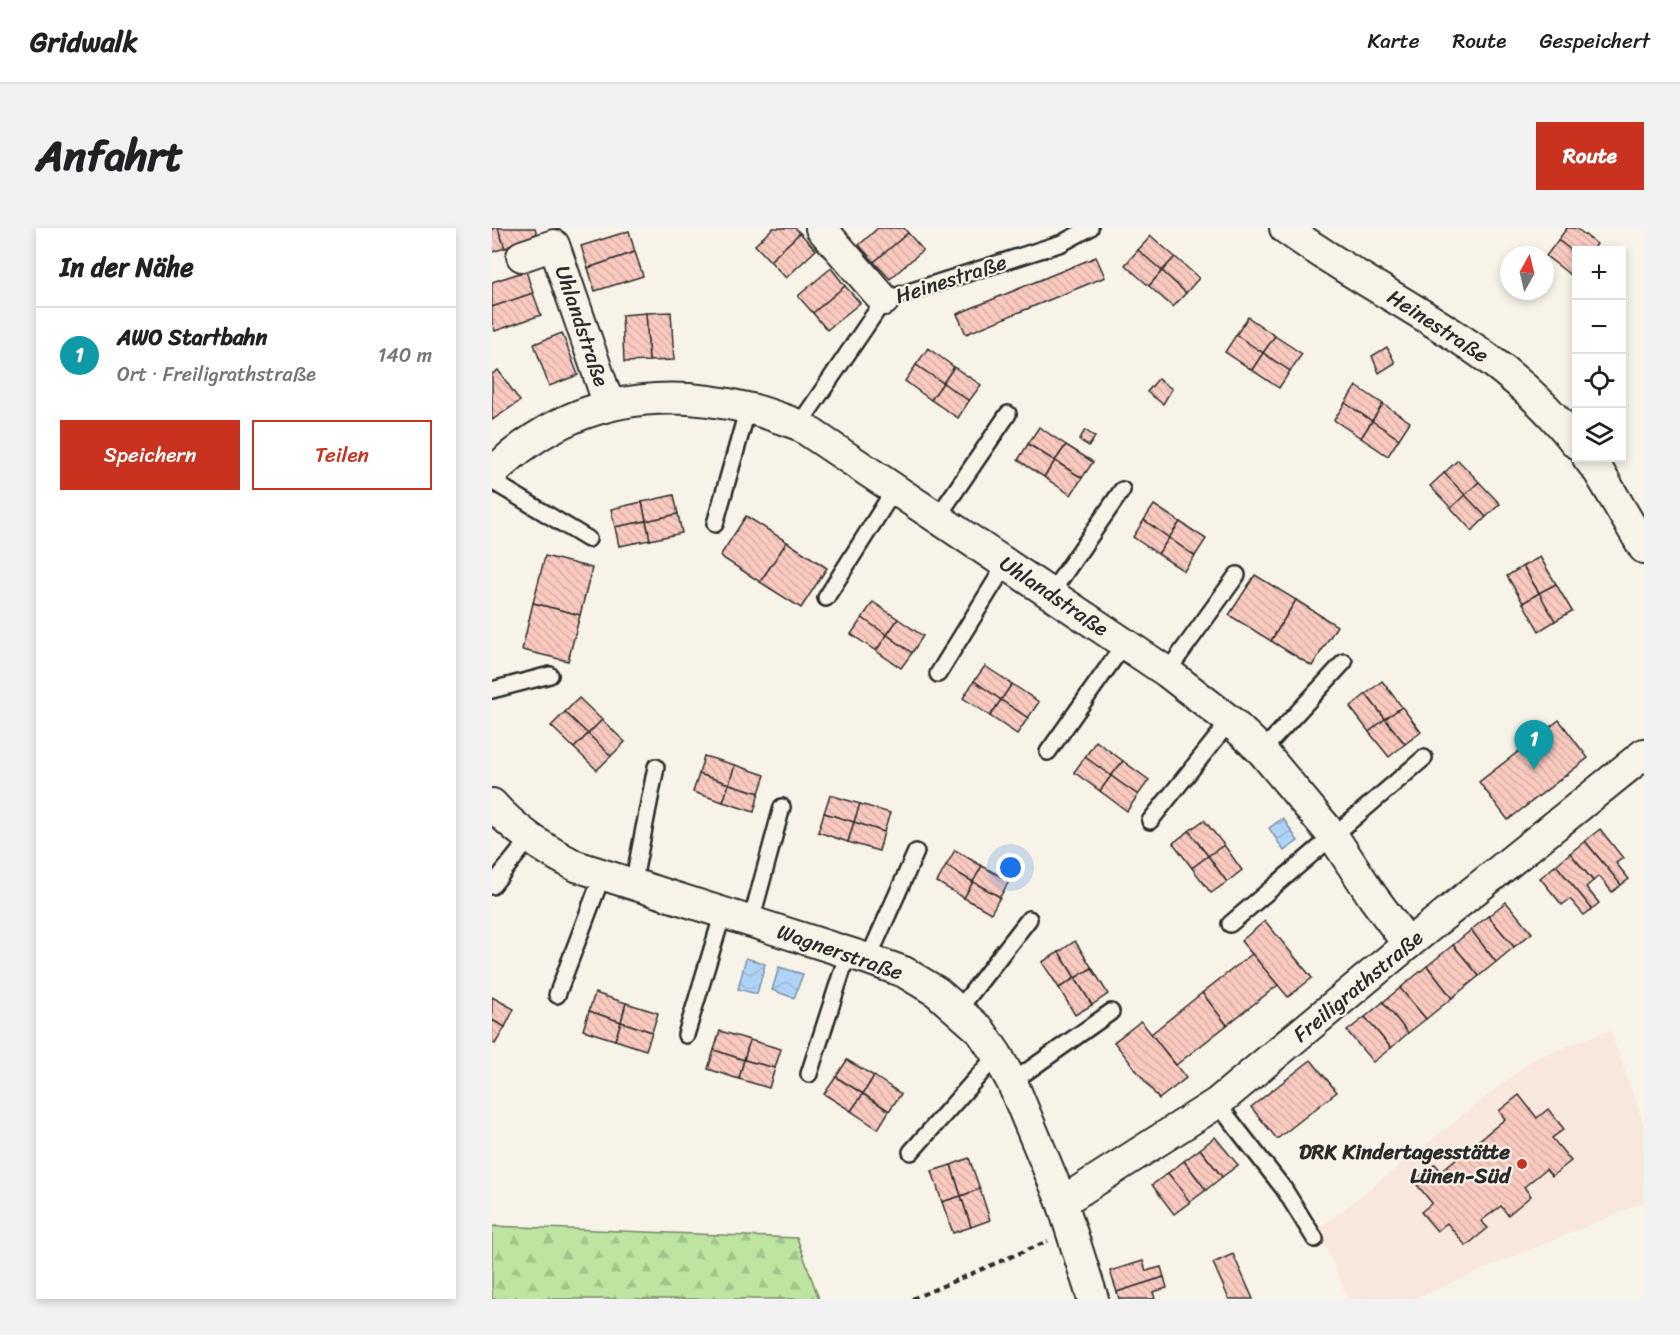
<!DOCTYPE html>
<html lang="de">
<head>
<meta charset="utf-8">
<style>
  body { margin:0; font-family:Sriracha,sans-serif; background:#f2f2f2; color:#202124 }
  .controls { position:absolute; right:18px; top:18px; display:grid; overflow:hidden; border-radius:0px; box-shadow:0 3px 9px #0003 }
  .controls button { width:54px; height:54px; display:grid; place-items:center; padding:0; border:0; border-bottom:2px solid #e0e0e0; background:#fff; color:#202124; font:30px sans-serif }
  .compass { position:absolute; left:1008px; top:18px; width:54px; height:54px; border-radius:50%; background:#fff; box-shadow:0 3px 9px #0003; rotate:8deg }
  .you { position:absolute; left:519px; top:640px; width:21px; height:21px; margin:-15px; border:4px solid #fff; border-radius:50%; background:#1a73e8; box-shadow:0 0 0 9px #1a73e833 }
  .badge { display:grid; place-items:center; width:39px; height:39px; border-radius:50%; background:#c8321e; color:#fff; font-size:20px; font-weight:700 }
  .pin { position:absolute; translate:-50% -50px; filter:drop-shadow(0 2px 3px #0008) }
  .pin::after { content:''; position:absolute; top:32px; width:21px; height:18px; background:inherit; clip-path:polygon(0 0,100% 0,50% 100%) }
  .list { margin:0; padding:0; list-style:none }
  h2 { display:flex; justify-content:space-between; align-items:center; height:78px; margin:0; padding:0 24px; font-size:26px }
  h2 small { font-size:20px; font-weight:400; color:#757577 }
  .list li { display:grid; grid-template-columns:39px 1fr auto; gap:18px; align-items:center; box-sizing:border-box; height:96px; padding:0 24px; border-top:2px solid #e0e0e0 }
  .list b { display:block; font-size:22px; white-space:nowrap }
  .list p { margin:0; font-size:20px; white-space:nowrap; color:#757577 }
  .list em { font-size:20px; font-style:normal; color:#757577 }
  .actions { display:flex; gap:12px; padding:18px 24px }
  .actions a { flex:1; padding:14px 0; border:2px solid #c8321e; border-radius:0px; text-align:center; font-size:21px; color:#c8321e }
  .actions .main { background:#c8321e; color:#fff }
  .icon { flex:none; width:33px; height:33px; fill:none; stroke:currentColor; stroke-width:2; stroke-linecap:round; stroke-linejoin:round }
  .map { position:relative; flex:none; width:1152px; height:1071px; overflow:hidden; border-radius:0px }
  header { display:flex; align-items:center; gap:36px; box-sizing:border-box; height:84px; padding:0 30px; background:#fff; border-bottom:2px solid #e0e0e0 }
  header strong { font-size:28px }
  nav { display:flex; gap:33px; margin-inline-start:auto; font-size:21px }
  .intro { display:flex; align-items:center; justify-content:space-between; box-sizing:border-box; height:144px; padding:0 36px }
  h1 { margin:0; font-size:42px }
  .button { padding:15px 27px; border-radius:0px; background:#c8321e; color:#fff; font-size:21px; font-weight:700 }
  main { display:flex; gap:36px; padding:0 36px }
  aside { flex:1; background:#fff; border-radius:0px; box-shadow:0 3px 9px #0003 }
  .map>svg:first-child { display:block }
</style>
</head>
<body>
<header>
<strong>Gridwalk</strong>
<nav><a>Karte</a><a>Route</a><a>Gespeichert</a></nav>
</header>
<div class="intro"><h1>Anfahrt</h1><a class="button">Route</a></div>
<main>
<aside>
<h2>In der Nähe<small></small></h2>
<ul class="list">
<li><span class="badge" style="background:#0f9aa8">1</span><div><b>AWO Startbahn</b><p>Ort · Freiligrathstraße</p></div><em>140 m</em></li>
</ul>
<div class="actions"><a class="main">Speichern</a><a>Teilen</a></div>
</aside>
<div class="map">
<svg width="1152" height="1071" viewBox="0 0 1152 1071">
  <defs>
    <pattern id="forest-firs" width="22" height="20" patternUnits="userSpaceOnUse" patternTransform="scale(1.5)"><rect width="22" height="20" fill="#bde4a0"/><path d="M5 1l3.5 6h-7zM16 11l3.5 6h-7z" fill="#a3c48a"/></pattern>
    <pattern id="water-waves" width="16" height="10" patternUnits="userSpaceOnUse" patternTransform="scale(1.5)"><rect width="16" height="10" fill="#afd3f7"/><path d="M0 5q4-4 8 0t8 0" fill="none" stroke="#97b5d4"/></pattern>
    <pattern id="building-back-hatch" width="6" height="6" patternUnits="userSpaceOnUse" patternTransform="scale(1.5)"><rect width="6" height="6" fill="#facac0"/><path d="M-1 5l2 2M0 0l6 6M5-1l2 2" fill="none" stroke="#d6aea5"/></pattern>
  </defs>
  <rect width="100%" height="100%" fill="#f7f3e8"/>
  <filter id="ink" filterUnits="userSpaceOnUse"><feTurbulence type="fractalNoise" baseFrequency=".0167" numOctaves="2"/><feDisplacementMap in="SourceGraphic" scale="12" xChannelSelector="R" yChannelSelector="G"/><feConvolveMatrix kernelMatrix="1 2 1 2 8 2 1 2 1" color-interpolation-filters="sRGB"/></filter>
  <g filter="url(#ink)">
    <!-- built -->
    <polygon fill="#f8e7dc" points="1118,802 1152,898 1152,974 921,1071 856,1071 827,1001 1042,831"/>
    <!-- forest -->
    <polygon fill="url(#forest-firs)" stroke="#748866" stroke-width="1.5" points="0,998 305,1010 327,1071 0,1071"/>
    <!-- water -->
    <g fill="url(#water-waves)" stroke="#7a90a5" stroke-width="1.5">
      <polygon points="791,590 806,613 792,623 777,600"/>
      <polygon points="254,730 273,736 265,766 246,761"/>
      <polygon points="287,739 311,746 302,770 280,762"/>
    </g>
    <!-- building -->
    <g fill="url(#building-back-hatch)" stroke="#2b2b2b" stroke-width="1.5">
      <polygon points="0,0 6,0 13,20 0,24"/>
      <polygon points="6,0 43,0 46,9 13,20"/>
      <polygon points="281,0 303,0 308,5 278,33 263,17"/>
      <polygon points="386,0 412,0 416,5 382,34 367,17"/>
      <polygon points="1075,0 1084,0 1105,16 1100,22 1084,22 1084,26 1066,12"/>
      <polygon points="137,3 143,24 96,40 89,18"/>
      <polygon points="308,5 324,22 294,50 278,33"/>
      <polygon points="416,5 431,22 398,51 382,34"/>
      <polygon points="659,8 683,29 670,43 646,22"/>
      <polygon points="1066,12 1084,26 1084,42 1080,48 1054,28"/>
      <polygon points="646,22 670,43 657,58 633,37"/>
      <polygon points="143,24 151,48 103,63 96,40"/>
      <polygon points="604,29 613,49 474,106 465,86"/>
      <polygon points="683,29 707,50 694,65 670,43"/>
      <polygon points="339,40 353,58 321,85 306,68"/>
      <polygon points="34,43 41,65 0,79 0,54"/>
      <polygon points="670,43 694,65 681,79 657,58"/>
      <polygon points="353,58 368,75 335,102 321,85"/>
      <polygon points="41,65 49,87 3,103 0,94 0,79"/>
      <polygon points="179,84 182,132 157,133 154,85"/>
      <polygon points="154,85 157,133 132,134 130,87"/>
      <polygon points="756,89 783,108 771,125 744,107"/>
      <polygon points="70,105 86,147 57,158 42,116"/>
      <polygon points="744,107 771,125 760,142 733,124"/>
      <polygon points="783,108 810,126 798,143 771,125"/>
      <polygon points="895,119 903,135 887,145 880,128"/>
      <polygon points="436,120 462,139 451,155 424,137"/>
      <polygon points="771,125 798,143 787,160 760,142"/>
      <polygon points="424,137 451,155 439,172 413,153"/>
      <polygon points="462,139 489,157 477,173 451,155"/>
      <polygon points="6,142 28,173 0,192 0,146"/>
      <polygon points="666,151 680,161 671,176 655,164"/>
      <polygon points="451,155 477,173 466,190 439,172"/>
      <polygon points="864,158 891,176 880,193 853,175"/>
      <polygon points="853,175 880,193 869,210 842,192"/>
      <polygon points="891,176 918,194 907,211 880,193"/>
      <polygon points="880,193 907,211 896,228 869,210"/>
      <polygon points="547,199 574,217 563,233 536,216"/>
      <polygon points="593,202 603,209 597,218 587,212"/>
      <polygon points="536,216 563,233 552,249 526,232"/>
      <polygon points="574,217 601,234 590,250 563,233"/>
      <polygon points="966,232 987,254 973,267 952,245"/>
      <polygon points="563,233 590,250 579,267 552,249"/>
      <polygon points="952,245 973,267 959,280 938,258"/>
      <polygon points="987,254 1008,276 994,289 973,267"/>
      <polygon points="182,267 186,286 154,293 150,274"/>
      <polygon points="973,267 994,289 980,303 959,280"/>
      <polygon points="150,274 154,293 123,299 119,281"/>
      <polygon points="662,277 688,294 677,310 652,292"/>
      <polygon points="186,286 190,305 158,312 154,293"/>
      <polygon points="254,288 295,314 268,354 228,328"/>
      <polygon points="652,292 677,310 666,326 641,309"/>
      <polygon points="154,293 158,312 127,318 123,299"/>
      <polygon points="688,294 714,311 703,328 677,310"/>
      <polygon points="677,310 703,328 692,343 666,326"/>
      <polygon points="295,314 335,340 309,380 268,354"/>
      <polygon points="53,328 100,340 88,387 41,375"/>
      <polygon points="1048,329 1064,356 1047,365 1031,338"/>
      <polygon points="1031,338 1047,365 1031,375 1015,348"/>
      <polygon points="763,347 804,372 779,413 737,387"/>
      <polygon points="1064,356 1080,383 1063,393 1047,365"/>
      <polygon points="1047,365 1063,393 1047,403 1031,375"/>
      <polygon points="804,372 845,398 820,438 779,413"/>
      <polygon points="381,374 406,391 395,407 370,390"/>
      <polygon points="41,375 88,387 76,433 30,422"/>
      <polygon points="370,390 395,407 384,423 359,406"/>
      <polygon points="406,391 431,408 420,425 395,407"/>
      <polygon points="395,407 420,425 409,440 384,423"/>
      <polygon points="493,438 520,456 509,472 482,453"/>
      <polygon points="482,453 509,472 498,488 471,470"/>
      <polygon points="890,453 910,479 893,491 874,466"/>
      <polygon points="520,456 547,474 536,490 509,472"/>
      <polygon points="874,466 893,491 877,504 858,479"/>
      <polygon points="87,470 110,492 96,506 73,484"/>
      <polygon points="509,472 536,490 525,506 498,488"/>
      <polygon points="910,479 929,504 913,516 893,491"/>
      <polygon points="73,484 96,506 82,520 59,498"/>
      <polygon points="893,491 913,516 897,529 877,504"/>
      <polygon points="110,492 133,514 119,528 96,506"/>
      <polygon points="1067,492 1096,530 1016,592 987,554"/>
      <polygon points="96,506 119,528 105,542 82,520"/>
      <polygon points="604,513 631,533 619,548 593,529"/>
      <polygon points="212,528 243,537 237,556 207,546"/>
      <polygon points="593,529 619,548 608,563 582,544"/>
      <polygon points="631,533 657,552 646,567 619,548"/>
      <polygon points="243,537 273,547 267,565 237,556"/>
      <polygon points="207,546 237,556 231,574 201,564"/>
      <polygon points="619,548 646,567 635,583 608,563"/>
      <polygon points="237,556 267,565 262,584 231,574"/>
      <polygon points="338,567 368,576 362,594 332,585"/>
      <polygon points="368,576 398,585 392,604 362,594"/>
      <polygon points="332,585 362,594 356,614 326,604"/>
      <polygon points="712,592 732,617 716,628 697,603"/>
      <polygon points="362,594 392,604 387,623 356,614"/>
      <polygon points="1108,601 1131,630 1124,635 1137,651 1129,657 1093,613"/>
      <polygon points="697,603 716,628 700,640 681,615"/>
      <polygon points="1093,613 1129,657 1120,664 1107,648 1101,653 1078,625"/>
      <polygon points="732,617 750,642 735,654 716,628"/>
      <polygon points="463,622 490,638 481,654 454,638"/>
      <polygon points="1078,625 1101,653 1094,659 1107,675 1100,681 1064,637"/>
      <polygon points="716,628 735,654 719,665 700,640"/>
      <polygon points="1064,637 1100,681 1092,687 1078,671 1070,677 1048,650"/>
      <polygon points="454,638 481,654 472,670 445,654"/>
      <polygon points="490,638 517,653 508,669 481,654"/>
      <polygon points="481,654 508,669 499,685 472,670"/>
      <polygon points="1014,674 1040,705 1022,719 996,688"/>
      <polygon points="996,688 1022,719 1004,734 979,702"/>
      <polygon points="773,693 820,750 796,769 749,713"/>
      <polygon points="979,702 1004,734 987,748 961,717"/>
      <polygon points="583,713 600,740 583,750 567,724"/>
      <polygon points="961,717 987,748 960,770 935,738"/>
      <polygon points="567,724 583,750 567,760 550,734"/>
      <polygon points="760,726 786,757 735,797 710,765"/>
      <polygon points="935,738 960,770 934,791 908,760"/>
      <polygon points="600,740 616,766 600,777 583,750"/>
      <polygon points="583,750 600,777 583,787 567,760"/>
      <polygon points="908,760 934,791 916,805 891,774"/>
      <polygon points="103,765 134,775 129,794 97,783"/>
      <polygon points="710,765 735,797 684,837 659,806"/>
      <polygon points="0,769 22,781 13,799 0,792"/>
      <polygon points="891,774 916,805 899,820 873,789"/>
      <polygon points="134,775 166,785 160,804 129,794"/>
      <polygon points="97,783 129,794 123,812 91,802"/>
      <polygon points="873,789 899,820 881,834 855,803"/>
      <polygon points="0,792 13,799 3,816 0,814"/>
      <polygon points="649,793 694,850 667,871 622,814"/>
      <polygon points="129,794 160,804 154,822 123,812"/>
      <polygon points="228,803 258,812 252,832 222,822"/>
      <polygon points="258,812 289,821 283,840 252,832"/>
      <polygon points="222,822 252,832 247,851 216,841"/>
      <polygon points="252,832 283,840 277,860 247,851"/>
      <polygon points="355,832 382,848 371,866 344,849"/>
      <polygon points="819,832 845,864 785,911 759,879"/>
      <polygon points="382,848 409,866 397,883 371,866"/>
      <polygon points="344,849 371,866 359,883 332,866"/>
      <polygon points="371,866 397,883 386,901 359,883"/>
      <polygon points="1027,867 1045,890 1056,881 1072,901 1060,910 1079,933 1060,948 1054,941 1032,959 1039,968 1016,987 1009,978 989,993 996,1000 974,1018 955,995 945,1003 929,984 940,975 922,953 943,936 949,943 1013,891 1007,883"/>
      <polygon points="723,909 746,937 730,949 708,921"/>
      <polygon points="708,921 730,949 714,962 692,933"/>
      <polygon points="477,930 488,961 469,968 459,937"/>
      <polygon points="692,933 714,962 698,974 676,945"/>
      <polygon points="459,937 469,968 450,974 440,943"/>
      <polygon points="676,945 698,974 682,986 660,957"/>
      <polygon points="488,961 498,992 479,999 469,968"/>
      <polygon points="469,968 479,999 461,1005 450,974"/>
      <polygon points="741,1026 761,1071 737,1071 721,1035"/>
      <polygon points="651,1033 654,1043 669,1039 672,1049 625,1064 618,1043"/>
      <polygon points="672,1049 675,1060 661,1064 663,1071 627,1071 625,1064"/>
    </g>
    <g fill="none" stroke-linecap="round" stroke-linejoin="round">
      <defs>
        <g id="service">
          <polyline points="307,197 392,72 570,15 598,0"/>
          <polyline points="0,253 96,311"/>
          <polyline points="445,290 516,186"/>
          <polyline points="223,296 256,180"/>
          <polyline points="559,365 630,262"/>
          <polyline points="334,370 402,262"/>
          <polyline points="675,444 745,347"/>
          <polyline points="446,446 514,336"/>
          <polyline points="0,462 58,447"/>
          <polyline points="770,523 852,434"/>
          <polyline points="556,524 633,415"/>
          <polyline points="658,593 738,493"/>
          <polyline points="141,657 164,539"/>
          <polyline points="0,658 38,610"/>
          <polyline points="259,693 290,579"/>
          <polyline points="738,696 932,530"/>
          <polyline points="376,731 424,624"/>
          <polyline points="65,767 110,648"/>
          <polyline points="467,781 537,691"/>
          <polyline points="194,807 231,685"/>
          <polyline points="317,846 356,725"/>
          <polyline points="520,854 619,784"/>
          <polyline points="725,875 792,961 823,1011"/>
          <polyline points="419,924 505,827"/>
        </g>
        <g id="minor">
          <polyline points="329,0 392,72"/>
          <path d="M793 0C892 72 1007 115 1084 215"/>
          <polyline points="30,28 62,17 117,177"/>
          <polyline points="1096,230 1107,244 1152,320"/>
          <path d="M0 245C71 175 159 157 255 180 273 184 290 191 307 197L675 444 738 493 770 523 841 608 881 669 916 716"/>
          <path d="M0 576C23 602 53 622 84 638L376 731 412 744 445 764 488 802 505 827 520 854 570 974 601 1071"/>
          <polyline points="570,974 725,875 916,716 1152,526"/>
        </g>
      </defs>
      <!-- service casing -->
      <use href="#service" stroke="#2b2b2b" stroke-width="20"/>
      <!-- minor casing -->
      <use href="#minor" stroke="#2b2b2b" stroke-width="34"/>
      <!-- path -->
      <polyline stroke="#2b2b2b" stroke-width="4" stroke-dasharray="6 4.5" stroke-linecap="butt" points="420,1071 556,1013"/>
      <!-- service -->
      <use href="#service" stroke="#f7f3e8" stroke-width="15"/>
      <!-- minor -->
      <use href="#minor" stroke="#f7f3e8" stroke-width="30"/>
    </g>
  </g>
  <!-- markers -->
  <circle fill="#c8321e" stroke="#f7f3e8" stroke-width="2" cx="1030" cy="936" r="6"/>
  <g text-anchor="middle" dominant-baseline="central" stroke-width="4.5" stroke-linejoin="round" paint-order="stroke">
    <!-- street labels -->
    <g font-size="21" fill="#2b2b2b" stroke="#f7f3e8">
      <text transform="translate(459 51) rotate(-18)">Heinestraße</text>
      <text transform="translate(90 98) rotate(71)">Uhlandstraße</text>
      <text transform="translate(946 98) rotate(33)">Heinestraße</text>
      <text transform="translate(562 368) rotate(34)">Uhlandstraße</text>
      <text transform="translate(348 724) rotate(19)">Wagnerstraße</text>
      <text transform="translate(866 758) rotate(-40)">Freiligrathstraße</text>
    </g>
    <!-- poi labels -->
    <g font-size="21" font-weight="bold" fill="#2b2b2b" stroke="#f7f3e8" text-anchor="end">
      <text x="1018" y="924">DRK Kindertagesstätte<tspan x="1018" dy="24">Lünen-Süd</tspan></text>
    </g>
  </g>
</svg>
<div class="controls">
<button>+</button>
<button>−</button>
<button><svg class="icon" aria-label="locate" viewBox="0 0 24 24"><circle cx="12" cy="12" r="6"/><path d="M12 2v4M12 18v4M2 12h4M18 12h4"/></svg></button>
<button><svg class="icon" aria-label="layers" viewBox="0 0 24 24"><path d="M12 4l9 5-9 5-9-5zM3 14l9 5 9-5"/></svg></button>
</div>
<svg class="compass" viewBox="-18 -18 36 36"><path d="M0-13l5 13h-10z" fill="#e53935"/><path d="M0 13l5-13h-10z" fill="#757577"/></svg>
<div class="you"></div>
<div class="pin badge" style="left:1042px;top:542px;background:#0f9aa8">1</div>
</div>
</main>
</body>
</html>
